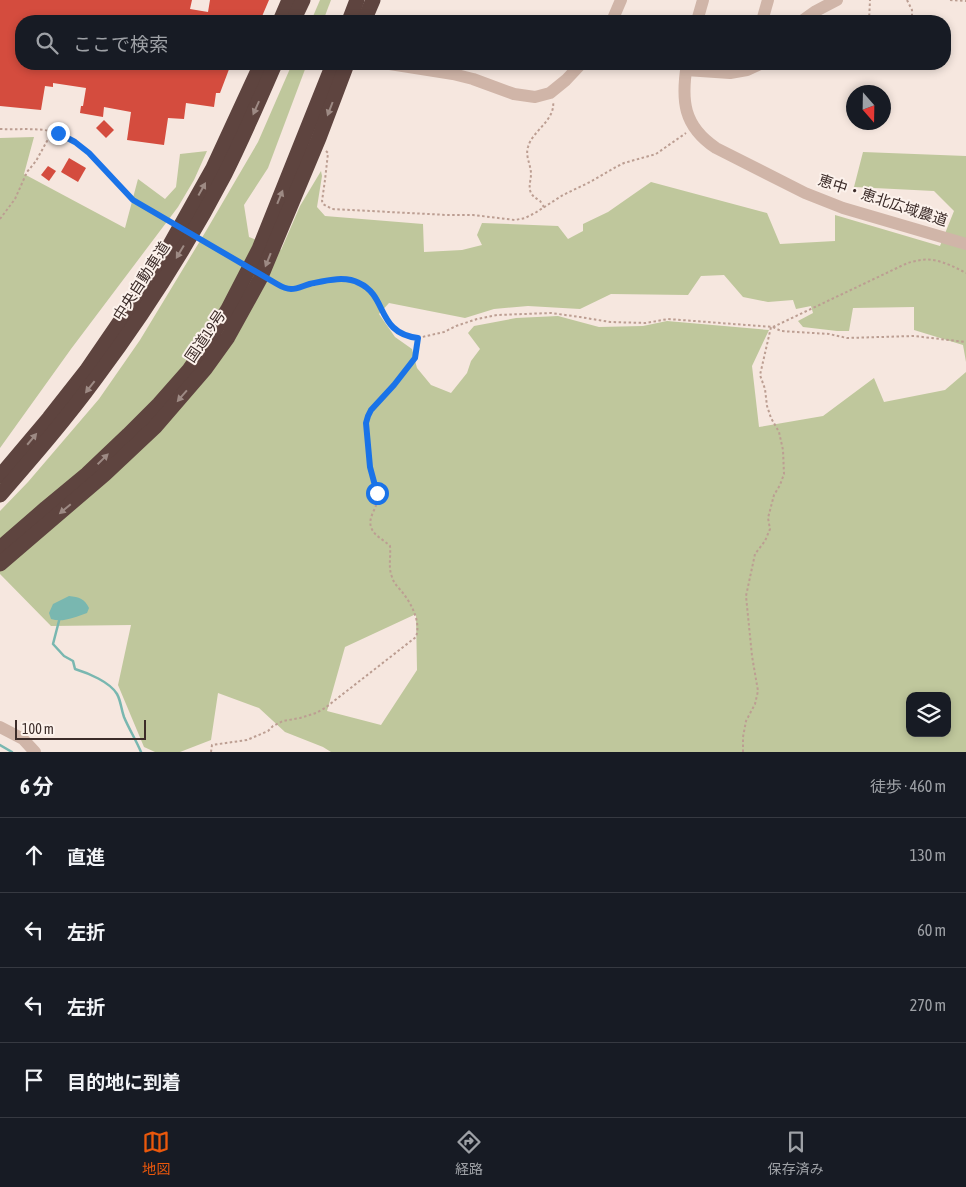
<!DOCTYPE html>
<html lang="ja">
<head>
<meta charset="utf-8">
<style>
  body { margin:0; font-family:"Asap Condensed","Noto Sans JP",sans-serif; background:#242831; color:#f1f3f6 }
  .controls { position:absolute; right:15px; bottom:15px; display:grid; overflow:hidden; border-radius:10px; box-shadow:0 2px 8px #0003 }
  .controls button { width:45px; height:45px; display:grid; place-items:center; padding:0; border:0; border-bottom:1px solid #363941; background:#171b24; color:#f1f3f6; font:25px sans-serif }
  .compass { position:absolute; left:846px; top:85px; width:45px; height:45px; border-radius:50%; background:#171b24; box-shadow:0 2px 8px #0003; rotate:160deg }
  .scale { position:absolute; left:15px; bottom:12px; width:131px; box-sizing:border-box; padding-left:5px; border:2px solid #3c2c29; border-top:0; font-size:14px; line-height:18px; white-space:nowrap; color:#3c2c29; -webkit-text-stroke:4px #fcf2ec; paint-order:stroke }
  .stop { position:absolute; width:15px; height:15px; margin:-11px; border:4px solid #1a73e8; border-radius:50%; background:#fff }
  .stop.end { background:#1a73e8; border-color:#fff; box-shadow:0 1px 5px #0008 }
  .list { margin:0; padding:0; list-style:none }
  h2 { display:flex; justify-content:space-between; align-items:center; height:65px; margin:0; padding:0 20px; font-size:21px }
  h2 small { font-size:16px; font-weight:400; color:#9ea1a6 }
  .list li { display:grid; grid-template-columns:32px 1fr auto; gap:15px; align-items:center; box-sizing:border-box; height:75px; padding:0 20px; border-top:1px solid #363941 }
  .list b { display:block; font-size:19px; white-space:nowrap }
  .list em { font-size:16px; font-style:normal; color:#9ea1a6 }
  .icon { flex:none; width:28px; height:28px; fill:none; stroke:currentColor; stroke-width:2; stroke-linecap:round; stroke-linejoin:round }
  .map { position:relative; flex:none; width:966px; height:752px; overflow:hidden }
  .search { position:absolute; background:#171b24; box-shadow:0 2px 8px #0003; left:15px; right:15px; top:15px; height:55px; display:flex; align-items:center; gap:12px; box-sizing:border-box; padding:0 18px; border-radius:20px; color:#9ea1a6; font-size:19px }
  .sheet { height:365px; background:#171b24 }
  nav { display:flex; justify-content:space-around; align-items:center; box-sizing:border-box; height:70px; border-top:1px solid #363941; background:#171b24; font-size:14px; color:#9ea1a6 }
  nav a { display:grid; justify-items:center; gap:2px }
  nav .on { color:#ea580c }
  .map>svg:first-child { display:block }
</style>
</head>
<body>
<div class="map">
<svg width="966" height="752" viewBox="0 0 966 752">
  <rect width="100%" height="100%" fill="#f6e7df"/>
  <!-- green -->
  <g fill="#bfc79c" fill-rule="evenodd">
    <polygon points="320,0 331,0 323,21 311,21"/>
    <path d="M292 64H307L268 168 244 205 249 237 281 250 300 206 321 171 322 176 317 207 325 216 423 224 424 252 462 250 482 245 477 235 482 223 558 226 568 239 583 231V224L608 212 651 182 767 213 780 244 835 241V215L940 246 954 211 934 191 854 187 863 152 966 156V362L963 345 914 330V307L853 308 849 331H837L803 327 798 321 813 313 811 306 796 309 793 300 768 302 743 297 724 275 701 276 688 295 611 294 580 309 528 306 494 309 465 318 389 303 379 314 395 337 412 349 417 368 431 385 451 393 467 373 471 361 480 349 468 333 474 326 516 318 558 316 599 327 643 326 667 321 769 330 752 366 759 427 823 416 874 378 884 402 945 390 966 372V752H331L323 747 285 732 259 708 218 693 211 740 180 752H155L144 747 118 685 131 625 51 626 0 574V511L28 482 99 399 140 340 206 231 258 142ZM416 614 417 670 381 725 327 711 345 647ZM910 696H947V733H910Z"/>
    <polygon points="34,137 24,174 125,228 138,179 165,199 176,187 180,154 207,151 194,180 178,207 71,349 0,448 0,138"/>
  </g>
  <!-- water -->
  <path fill="#79b7b0" d="M69 596C79 597 85 599 89 608L87 613C75 617 63 623 51 619L49 613 53 604Z"/>
  <g fill="none" stroke-linecap="round" stroke-linejoin="round">
    <!-- stream -->
    <g stroke="#79b7b0" stroke-width="2.5">
      <path d="M60 617 53 644 64 656 73 661 75 669C88 673 110 682 117 694 121 701 121 709 124 717 129 729 136 740 141 752"/>
      <polyline points="0,745 12,752"/>
    </g>
  </g>
  <!-- building -->
  <g fill="#d44c3e">
    <polygon points="0,0 192,0 190,9 208,12 210,0 269,0 260,21 218,21 198,18 197,21 184,19 184,21 21,21 21,64 188,64 202,66 203,64 231,64 220,93 216,93 214,107 186,103 184,119 168,118 164,145 127,140 131,112 104,107 103,117 80,113 81,106 83,106 86,88 53,83 53,87 45,86 41,110 0,106"/>
    <polygon points="104,120 114,130 106,138 96,128"/>
    <polygon points="69,158 86,168 78,182 61,172"/>
    <polygon points="48,166 56,171 49,181 41,175"/>
  </g>
  <g fill="none" stroke-linecap="round" stroke-linejoin="round">
    <!-- path -->
    <g stroke="#bc9e92" stroke-width="2" stroke-dasharray="2.5 2.5" stroke-linecap="butt">
      <polyline points="907,0 912,10 912,21"/>
      <polyline points="950,0 966,1"/>
      <polyline points="869,21 870,0"/>
      <path d="M0 129C18 130 40 127 58 133 91 145 107 178 133 199 141 206 151 210 159 216"/>
      <polyline points="326,151 328,153 325,180 322,201 323,204 332,209 447,215 473,215 515,220 525,218 535,213 563,195 590,182 616,167 624,163 656,154 686,133"/>
      <path d="M544 207C543 206 541 202 540 201 536 198 533 197 531 193 528 187 531 180 531 174 531 165 525 156 528 147 532 131 556 120 553 101"/>
      <polyline points="0,219 15,199 27,172 36,161 52,132"/>
      <polyline points="210,246 231,258"/>
      <path d="M277 284 285 288 293 289 314 283 340 279H350L361 283 370 290 376 298 390 323 396 330 403 335 418 338 444 332 456 326 477 319 497 315 551 313 580 317 610 322 646 323 668 319 773 327 897 268C903 265 909 262 916 261 933 256 951 265 966 273"/>
      <polyline points="773,327 781,331 829,334 847,338 914,336 966,342"/>
      <path d="M211 752 212 745 247 740 268 731 273 726 283 721 300 718 316 713 325 708 416 637C421 622 412 605 403 593 399 588 394 584 392 577 388 567 391 557 390 546 383 539 374 536 371 527 368 517 376 510 377 501 378 489 371 478 370 466 368 452 367 437 366 423L368 416 371 410 394 385 415 358 418 338"/>
      <polyline points="743,752 743,737 746,721 755,704 758,691 752,656 746,596 755,554 765,541 770,529 768,518 774,495 780,485 784,474 783,450 779,432 771,418 767,406 765,389 760,375 771,327"/>
    </g>
    <!-- minor -->
    <g stroke="#d0b5a8" stroke-width="12">
      <polyline points="612,21 621,0"/>
      <polyline points="697,21 703,0"/>
      <polyline points="762,21 768,0"/>
      <polyline points="776,21 786,21"/>
      <polyline points="802,21 816,11 837,0"/>
      <polyline points="390,64 453,74 473,79 514,94 535,97 550,93 566,80 581,64"/>
      <path d="M687 64C681 100 683 126 716 148L805 193 843 208 966 244"/>
      <polyline points="686,70 730,73 747,70 760,64"/>
      <polyline points="0,727 23,739 35,752"/>
    </g>
    <!-- highway -->
    <g stroke="#5e443f" stroke-width="15">
      <polyline points="280,21 289,0"/>
      <polyline points="293,21 303,0"/>
      <polyline points="349,21 357,0"/>
      <polyline points="364,21 373,0"/>
      <polyline points="0,476 49,418 86,371 158,266 213,168 261,64"/>
      <path d="M0 495C33 457 66 419 96 378 144 314 188 245 225 174 243 138 259 101 275 64"/>
      <polyline points="0,548 46,508 87,474 128,435 159,404 189,370 206,345 228,309 259,249 333,64"/>
      <polyline points="0,564 105,474 155,427 205,369 228,337 260,279 319,138 347,64"/>
    </g>
    <!-- path-bridge -->
    <g stroke="#bc9e92" stroke-width="2" stroke-dasharray="2.5 2.5" stroke-linecap="butt">
      <polyline points="159,216 210,246"/>
      <polyline points="231,258 277,284"/>
    </g>
  </g>
  <!-- one-way arrows -->
  <defs><path id="oneway-solid" d="M-6-.8H1V-3.2L6.5 0L1 3.2V.8H-6Z" transform="scale(1.25)"/></defs>
  <g fill="#9d8a84">
    <use href="#oneway-solid" transform="translate(256 108) rotate(114)"/>
    <use href="#oneway-solid" transform="translate(330 109) rotate(111)"/>
    <use href="#oneway-solid" transform="translate(202 189) rotate(-61)"/>
    <use href="#oneway-solid" transform="translate(280 197) rotate(-68)"/>
    <use href="#oneway-solid" transform="translate(180 252) rotate(121)"/>
    <use href="#oneway-solid" transform="translate(268 260) rotate(112)"/>
    <use href="#oneway-solid" transform="translate(90 387) rotate(128)"/>
    <use href="#oneway-solid" transform="translate(182 396) rotate(131)"/>
    <use href="#oneway-solid" transform="translate(32 439) rotate(-50)"/>
    <use href="#oneway-solid" transform="translate(103 459) rotate(-44)"/>
    <use href="#oneway-solid" transform="translate(65 509) rotate(140)"/>
  </g>
  <g fill="none" stroke-linecap="round" stroke-linejoin="round">
    <!-- route -->
    <path stroke="#1a73e8" stroke-width="6" d="M58 133 75 142 89 153 133 200 277 284C282 287 286 289 291 289 299 289 306 284 314 283 328 280 346 276 359 283 388 296 376 333 418 338L415 358 394 385 371 410 368 416 366 423 370 467 377 493"/>
  </g>
  <g text-anchor="middle" dominant-baseline="central" stroke-width="4" stroke-linejoin="round" paint-order="stroke">
    <!-- street labels -->
    <g font-size="15" fill="#3c2c29" stroke="#fcf2ec">
      <text transform="translate(883 200) rotate(18)">恵中・恵北広域農道</text>
      <text transform="translate(141 281) rotate(-57)">中央自動車道</text>
      <text transform="translate(205 336) rotate(-56)">国道19号</text>
    </g>
  </g>
</svg>
<div class="controls">
<button><svg class="icon" aria-label="layers" viewBox="0 0 24 24"><path d="M12 4l9 5-9 5-9-5zM3 14l9 5 9-5"/></svg></button>
</div>
<svg class="compass" viewBox="-18 -18 36 36"><path d="M0-13l5 13h-10z" fill="#e53935"/><path d="M0 13l5-13h-10z" fill="#9ea1a6"/></svg>
<div class="scale">100 m</div>
<div class="stop" style="left:377px;top:493px"></div>
<div class="stop end" style="left:58px;top:133px"></div>
<div class="search"><svg class="icon" aria-label="search" viewBox="0 0 24 24"><circle cx="10" cy="10" r="6"/><path d="M15 15l6 6"/></svg>ここで検索</div>
</div>
<section class="sheet">
<h2>6 分<small>徒歩 · 460 m</small></h2>
<ul class="list">
<li><svg class="icon" aria-label="ahead" viewBox="0 0 24 24"><path d="M12 20V5M6 11l6-6 6 6"/></svg><div><b>直進</b></div><em>130 m</em></li>
<li><svg class="icon" aria-label="left" viewBox="0 0 24 24"><path d="M17 20v-9H6M10 6l-5 5 5 5"/></svg><div><b>左折</b></div><em>60 m</em></li>
<li><svg class="icon" aria-label="left" viewBox="0 0 24 24"><path d="M17 20v-9H6M10 6l-5 5 5 5"/></svg><div><b>左折</b></div><em>270 m</em></li>
<li><svg class="icon" aria-label="arrive" viewBox="0 0 24 24"><path d="M6 21V4h12l-3 4 3 4H6"/></svg><div><b>目的地に到着</b></div></li>
</ul>
</section>
<nav>
<a class="on"><svg class="icon" aria-label="map" viewBox="0 0 24 24"><path d="M3 6l6-2 6 2 6-2v14l-6 2-6-2-6 2zM9 4v14M15 6v14"/></svg>地図</a>
<a><svg class="icon" aria-label="directions" viewBox="0 0 24 24"><path d="M12 3l9 9-9 9-9-9zM9 14v-3h6M13 9l2 2-2 2"/></svg>経路</a>
<a><svg class="icon" aria-label="saved" viewBox="0 0 24 24"><path d="M7 4h10v16l-5-4-5 4z"/></svg>保存済み</a>
</nav>
</body>
</html>
